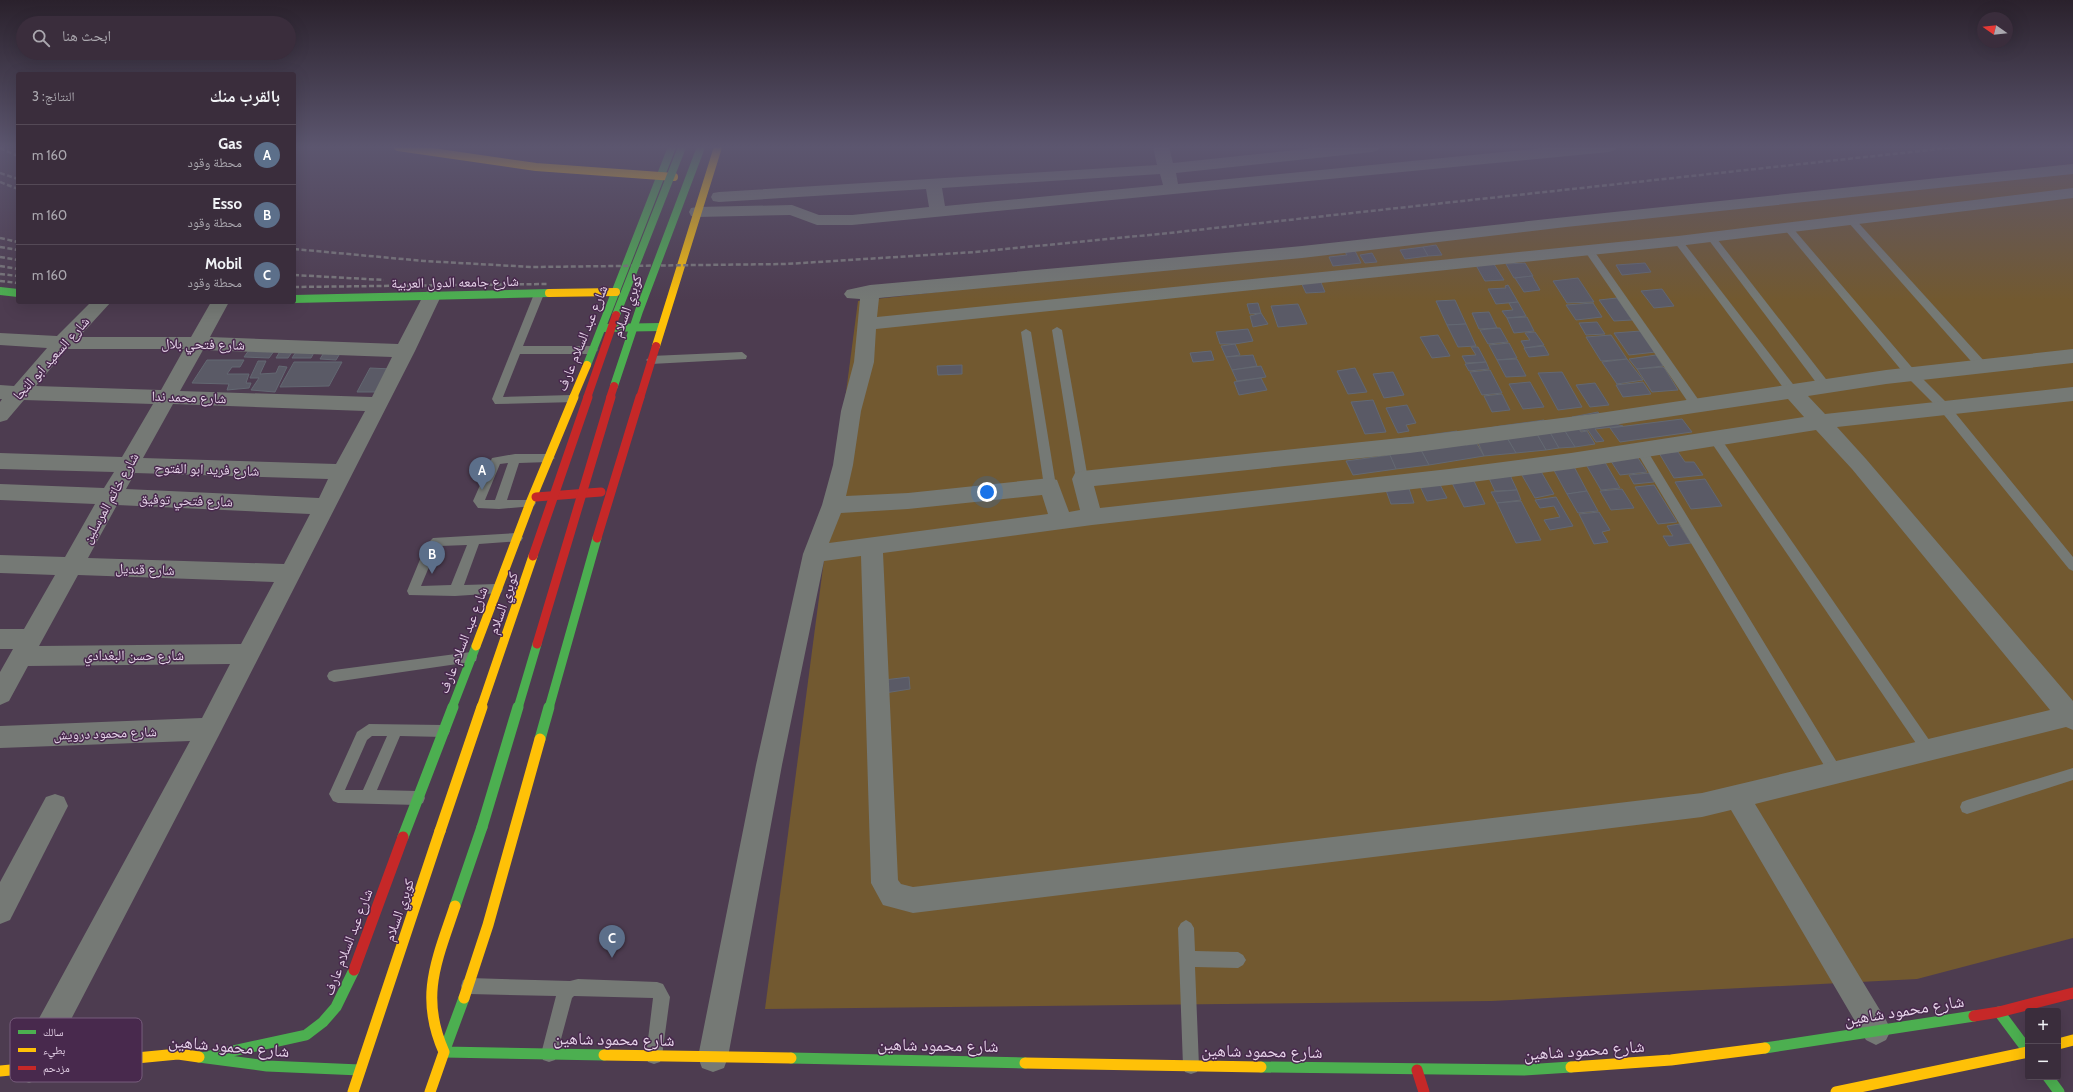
<!DOCTYPE html>
<html lang="ar">
<head>
<meta charset="utf-8">
<style>
  body { margin:0; font-family:Cabin,"Noto Naskh Arabic",sans-serif; background:#413543; color:#f1f3f6; direction:rtl }
  .controls { position:absolute; right:12px; bottom:12px; display:grid; overflow:hidden; border-radius:4px; box-shadow:0 4px 16px #0002 }
  .controls button { width:36px; height:36px; display:grid; place-items:center; padding:0; border:0; border-bottom:1px solid #544956; background:#3a2d3c; color:#f1f3f6; font:20px sans-serif }
  .compass { position:absolute; left:1977px; top:12px; width:36px; height:36px; border-radius:50%; background:#3a2d3c; box-shadow:0 4px 16px #0002; rotate:284deg }
  .you { position:absolute; left:987px; top:492px; width:14px; height:14px; margin:-10px; border:3px solid #fff; border-radius:50%; background:#1a73e8; box-shadow:0 0 0 6px #1a73e833 }
  .badge { display:grid; place-items:center; width:26px; height:26px; border-radius:50%; background:#e69b98; color:#fff; font-size:13px; font-weight:700 }
  .pin { position:absolute; translate:-50% -33px; filter:drop-shadow(0 1px 2px #0008) }
  .pin::after { content:''; position:absolute; top:21px; width:14px; height:12px; background:inherit; clip-path:polygon(0 0,100% 0,50% 100%) }
  .list { margin:0; padding:0; list-style:none }
  h2 { display:flex; justify-content:space-between; align-items:center; height:52px; margin:0; padding:0 16px; font-size:17px }
  h2 small { font-size:13px; font-weight:400; color:#aba8af }
  .list li { display:grid; grid-template-columns:26px 1fr auto; gap:12px; align-items:center; box-sizing:border-box; height:60px; padding:0 16px; border-top:1px solid #544956 }
  .list b { display:block; font-size:15px; white-space:nowrap }
  .list p { margin:0; font-size:13px; white-space:nowrap; color:#aba8af }
  .list em { font-size:13px; font-style:normal; color:#aba8af }
  .icon { flex:none; width:22px; height:22px; fill:none; stroke:currentColor; stroke-width:2; stroke-linecap:round; stroke-linejoin:round }
  .map { position:relative; flex:none; width:2073px; height:1092px; overflow:hidden; direction:ltr }
  .search { position:absolute; background:#3a2d3c; box-shadow:0 4px 16px #0002; left:16px; top:16px; width:280px; height:44px; display:flex; align-items:center; gap:10px; box-sizing:border-box; padding:0 14px; border-radius:22px; color:#aba8af; font-size:15px }
  .panel { position:absolute; background:#3a2d3c; box-shadow:0 4px 16px #0002; left:16px; top:72px; width:280px; height:232px; border-radius:4px; direction:rtl }
  .map>svg:first-child { display:block }
</style>
</head>
<body>
<div class="map">
<svg width="2073" height="1092" viewBox="0 0 2073 1092">
  <rect width="100%" height="100%" fill="#4d3c50"/>
  <!-- green -->
  <polygon fill="#725930" points="2073,164 2073,938 1917,979 1492,1001 765,1009 858,301"/>
  <!-- building -->
  <g fill="#5a5a66" stroke="#636872">
    <polygon points="1436,245 1442,255 1428,256 1423,247"/>
    <polygon points="1423,247 1428,256 1405,259 1400,250"/>
    <polygon points="1355,251 1361,263 1333,266 1329,257 1347,255 1345,252"/>
    <polygon points="1372,253 1377,262 1365,263 1360,255"/>
    <polygon points="1490,258 1504,280 1485,281 1473,260"/>
    <polygon points="1525,263 1533,276 1514,278 1506,264"/>
    <polygon points="1645,263 1651,272 1622,275 1616,265"/>
    <polygon points="1532,276 1540,290 1524,292 1515,278"/>
    <polygon points="1319,278 1325,292 1306,293 1300,280"/>
    <polygon points="1578,278 1594,302 1567,303 1553,281"/>
    <polygon points="1508,285 1518,302 1496,304 1488,289 1506,288 1505,286"/>
    <polygon points="1662,289 1674,306 1654,308 1641,291"/>
    <polygon points="1617,298 1632,320 1614,321 1599,300"/>
    <polygon points="1455,300 1466,324 1447,325 1436,301"/>
    <polygon points="1518,302 1526,316 1507,318 1502,311 1513,310 1509,303"/>
    <polygon points="1258,303 1261,313 1250,314 1247,304"/>
    <polygon points="1593,303 1602,317 1576,320 1566,305"/>
    <polygon points="1298,304 1307,324 1278,327 1271,306"/>
    <polygon points="1489,312 1497,328 1479,329 1472,313"/>
    <polygon points="1261,313 1268,324 1253,327 1250,316"/>
    <polygon points="1527,317 1534,331 1514,333 1507,318"/>
    <polygon points="1597,322 1605,334 1586,335 1579,323"/>
    <polygon points="1466,324 1476,346 1458,347 1447,325"/>
    <polygon points="1497,328 1500,328 1508,342 1488,344 1480,330"/>
    <polygon points="1248,329 1253,341 1235,344 1220,344 1216,332"/>
    <polygon points="1641,331 1656,352 1629,355 1614,333"/>
    <polygon points="1535,332 1544,345 1525,348 1521,341 1530,340 1525,333"/>
    <polygon points="1438,335 1450,356 1432,358 1420,337"/>
    <polygon points="1611,335 1627,359 1601,361 1586,337"/>
    <polygon points="1509,343 1517,358 1497,360 1489,345"/>
    <polygon points="1235,344 1240,355 1226,357 1221,346"/>
    <polygon points="252,346 277,347 269,358 244,357"/>
    <polygon points="328,346 344,347 336,360 320,359"/>
    <polygon points="1544,346 1549,355 1529,357 1524,348"/>
    <polygon points="1471,347 1478,347 1486,362 1466,363 1462,356 1476,355"/>
    <polygon points="282,348 294,349 288,358 276,358"/>
    <polygon points="298,349 316,349 311,358 292,358"/>
    <polygon points="1211,351 1214,360 1193,362 1190,353"/>
    <polygon points="1253,355 1257,366 1232,370 1226,357"/>
    <polygon points="1656,355 1663,366 1637,369 1629,359"/>
    <polygon points="1517,359 1526,376 1506,377 1497,360"/>
    <polygon points="1627,359 1643,380 1617,384 1602,362"/>
    <polygon points="207,360 244,360 240,367 232,367 227,374 249,374 246,383 251,383 249,388 227,390 229,384 192,383"/>
    <polygon points="258,361 266,361 260,374 276,373 279,366 287,367 275,392 251,390 259,378 250,378"/>
    <polygon points="294,362 342,362 329,386 280,387"/>
    <polygon points="1486,362 1489,369 1469,371 1465,364"/>
    <polygon points="962,365 962,374 938,375 937,366"/>
    <polygon points="1261,366 1266,377 1237,381 1232,370"/>
    <polygon points="1663,367 1665,369 1678,390 1652,392 1637,369"/>
    <polygon points="370,368 392,369 379,392 357,392"/>
    <polygon points="1355,368 1367,392 1348,394 1337,371"/>
    <polygon points="1490,370 1502,393 1482,395 1470,372"/>
    <polygon points="1393,372 1404,395 1384,398 1373,374"/>
    <polygon points="1562,372 1582,407 1558,410 1538,373"/>
    <polygon points="1261,378 1267,390 1239,395 1234,382"/>
    <polygon points="1530,382 1544,407 1523,409 1509,384"/>
    <polygon points="1643,382 1651,394 1623,397 1616,385"/>
    <polygon points="1595,383 1609,405 1590,407 1576,385"/>
    <polygon points="1502,394 1510,410 1492,412 1484,396"/>
    <polygon points="1373,400 1386,432 1365,434 1351,402"/>
    <polygon points="1407,405 1416,423 1406,425 1409,431 1398,433 1386,408"/>
    <polygon points="1598,412 1605,421 1623,426 1595,429 1604,441 1596,442 1588,430 1581,431 1572,417"/>
    <polygon points="1571,418 1581,432 1587,431 1595,444 1575,447 1556,420"/>
    <polygon points="1682,419 1692,432 1620,442 1610,428"/>
    <polygon points="1544,420 1559,448 1546,450 1530,422"/>
    <polygon points="1558,420 1575,447 1559,448 1544,422"/>
    <polygon points="1530,422 1546,450 1516,453 1500,426"/>
    <polygon points="1500,426 1516,453 1484,456 1473,431"/>
    <polygon points="1457,431 1466,445 1477,444 1484,456 1429,465 1414,437"/>
    <polygon points="1414,437 1429,465 1396,469 1383,441"/>
    <polygon points="1678,452 1685,462 1694,462 1703,475 1674,478 1659,453"/>
    <polygon points="1390,455 1396,469 1353,475 1346,461"/>
    <polygon points="1636,455 1647,472 1620,475 1609,458"/>
    <polygon points="1603,459 1620,488 1601,490 1584,461"/>
    <polygon points="1571,461 1587,491 1567,494 1550,463"/>
    <polygon points="1539,468 1554,494 1535,498 1519,470"/>
    <polygon points="1649,473 1654,482 1634,484 1629,475"/>
    <polygon points="1471,475 1485,504 1464,507 1449,477"/>
    <polygon points="1510,475 1517,490 1495,491 1488,476"/>
    <polygon points="1705,479 1722,506 1691,509 1675,482"/>
    <polygon points="1438,481 1447,498 1427,501 1419,484"/>
    <polygon points="1407,483 1414,503 1391,504 1384,485"/>
    <polygon points="1654,485 1677,522 1658,524 1635,487"/>
    <polygon points="1622,489 1634,508 1611,510 1600,491"/>
    <polygon points="1517,490 1521,500 1497,503 1491,492"/>
    <polygon points="1587,491 1598,511 1578,513 1567,494"/>
    <polygon points="1556,497 1573,526 1550,530 1544,520 1560,517 1554,506 1540,508 1535,500"/>
    <polygon points="1521,501 1541,540 1516,543 1497,503"/>
    <polygon points="1599,512 1610,530 1602,532 1608,542 1594,544 1579,514"/>
    <polygon points="1679,524 1691,543 1669,546 1663,536 1673,536 1667,526"/>
    <polygon points="909,677 910,689 885,693 884,680"/>
  </g>
  <g fill="none" stroke-linecap="round" stroke-linejoin="round">
    <!-- lane -->
    <g fill="#757975" fill-rule="evenodd">
      <polygon points="1851,217 1854,218 1985,362 1986,365 1985,368 1977,368 1848,222 1848,218"/>
      <polygon points="1788,225 1791,226 1915,371 1948,404 2073,557 2073,571 2069,569 1940,410 1907,377 1785,230 1783,228"/>
      <polygon points="1711,234 1714,235 1829,383 1830,386 1829,389 1821,389 1708,239 1708,235"/>
      <polygon points="1678,238 1681,239 1796,388 1797,391 1796,394 1788,394 1675,243 1675,239"/>
      <polygon points="1589,247 1592,248 1700,402 1701,405 1700,408 1692,408 1584,250"/>
      <polygon points="539,291 544,294 523,346 593,346 598,350 593,354 520,354 503,397 572,395 576,396 577,399 576,402 495,404 492,399 534,294"/>
      <polygon points="1057,327 1062,330 1088,479 1082,483 1076,479 1052,330"/>
      <polygon points="1026,329 1031,332 1056,486 1050,490 1044,486 1021,332"/>
      <polygon points="742,352 747,356 746,359 651,364 646,360 651,356"/>
      <polygon points="1715,435 1719,436 1934,747 1936,751 1934,755 1929,757 1924,755 1711,442 1709,439"/>
      <polygon points="1641,446 1645,447 1841,769 1843,773 1841,777 1836,779 1831,777 1637,453 1635,450"/>
      <path d="M515 454H549L555 458 549 462 519 463 507 500H534L536 503 534 506 499 509 478 508 473 501 492 458ZM508 463 495 500H485L500 464Z"/>
      <path d="M517 533 521 535 523 538 521 541 479 544 464 585 497 584 501 585 503 589 501 593 455 596 409 595 407 591 426 545 433 538ZM467 545 451 585 421 586 437 548 440 546Z"/>
      <polygon points="471,652 476,653 477,657 476,661 471,662 334,682 329,680 327,676 329,672 334,670"/>
      <path d="M369 724 443 725 448 727 450 731 448 735 443 737 400 736 377 790 418 791 423 793 425 798 423 803 418 805 338 803 333 801 329 794 357 732ZM372 736H387L363 790H345L367 740Z"/>
      <polygon points="2073,768 2073,780 1967,814 1962,812 1960,807 1962,802 1967,800"/>
      <polygon points="1186,920 1191,923 1194,928 1195,951 1238,952 1243,955 1246,960 1243,965 1238,968 1195,967 1199,1066 1197,1072 1191,1074 1185,1072 1183,1066 1178,928 1181,923"/>
      <polygon points="469,978 570,981 578,979 657,982 663,984 670,997 662,1056 660,1062 654,1064 648,1062 646,1056 653,998 574,996 572,998 557,1054 555,1060 549,1062 543,1060 541,1054 556,996 469,994 463,992 461,986 463,980"/>
    </g>
    <!-- street -->
    <g fill="#757975" fill-rule="evenodd">
      <path d="M1153 147H1169L1173 163 1323 147H1380L1378 150 1372 152 1176 173 1178 184 1555 147H1617L1615 150 1609 152 852 225H817L790 215 697 217 691 216 689 212 691 208 697 207 792 205 819 215H852L929 207 926 189 719 202 713 201 711 197 713 193 719 192 1157 165ZM1160 174 1163 185 945 206 942 188Z"/>
      <path d="M2073 164V174L1566 227 1302 258 879 298 877 317 1678 236 2073 188V198L1678 246 876 329 874 362 861 411 853 465 846 496 908 493 1050 478 1057 480 1069 512 1080 510 1072 479 1075 473 1082 471 1410 437 1593 414 1886 370 2073 349V363L1886 384 1808 396 1825 414 2073 387V401L1837 427 1866 459 2073 701V730L2066 727 1755 804 1886 1020 1891 1030 1886 1040 1876 1045 1866 1040 1731 810 1702 817 913 913 883 905 871 883 861 556 824 561 782 765 728 1057 724 1068 713 1072 702 1068 698 1057 756 765 803 554 822 505 833 465 841 411 854 362 860 299 847 298 844 294 847 290 870 285 1302 246 1566 217ZM1788 399 1804 417 1571 453 1449 469 1100 508 1094 486 1410 453 1593 428ZM1816 430 1852 469 2050 710 1702 793 913 887 901 884 898 880 883 553 1092 525 1449 485 1571 469ZM1042 495 1048 514 829 543 841 513 908 509Z"/>
      <path d="M432 290 438 292 441 296 415 351 218 737 40 1079 29 1083 18 1079 14 1068 18 1057 190 741 0 748V726L202 718 230 664 28 666 9 701 0 705V672L13 649H0V629H24L55 575 0 573V555L65 557 95 504 0 500V484L104 488 114 472 0 469V453L122 457 153 404 24 400 7 420 0 422V402L2 399H0V385L14 386 47 348 0 345V333L57 336 91 302H111L79 337H191L211 302H229L210 337 398 344 423 296 426 292ZM67 349H184L161 390 36 386ZM203 350 392 357 372 397 180 391ZM173 404 365 411 336 464 143 458ZM135 473 328 479 319 498 126 489ZM117 505 310 514 284 564 88 558ZM78 575 274 582 241 644 39 646Z"/>
      <polygon points="55,794 64,797 68,806 10,920 0,924 0,882 46,797"/>
    </g>
    <!-- fast-far2 -->
    <g stroke="#4caf50" stroke-width="8">
      <polyline points="0,291 18,293"/>
      <polyline points="294,299 549,293"/>
      <polyline points="602,328 661,327"/>
      <polyline points="587,365 672,147"/>
    </g>
    <!-- fast-far1 -->
    <g stroke="#4caf50" stroke-width="9">
      <polyline points="452,708 476,646"/>
      <polyline points="549,708 597,538"/>
    </g>
    <!-- fast -->
    <g stroke="#4caf50" stroke-width="11">
      <polyline points="540,739 549,707"/>
      <polyline points="403,837 453,707"/>
      <polyline points="455,906 482,827"/>
      <polyline points="464,998 444,1052 604,1055"/>
      <polyline points="1999,1012 2028,1051"/>
      <polyline points="1765,1048 1974,1016"/>
      <polyline points="199,1057 267,1066 360,1070"/>
      <polyline points="205,1057 306,1035 323,1022 336,1007 354,970"/>
      <polyline points="791,1058 1025,1063"/>
      <polyline points="1261,1067 1524,1070 1571,1067"/>
      <polyline points="2048,1077 2059,1092"/>
    </g>
    <!-- slow-far2 -->
    <g stroke="#ffc107" stroke-width="8">
      <polyline points="398,147 536,167 674,177"/>
      <polyline points="549,293 616,292"/>
      <polyline points="656,346 718,147"/>
      <polyline points="573,398 587,365"/>
    </g>
    <!-- slow-far1 -->
    <polyline stroke="#ffc107" stroke-width="9" points="476,646 530,503 574,397"/>
    <!-- slow -->
    <g stroke="#ffc107" stroke-width="11">
      <polyline points="464,998 488,925 540,739"/>
      <polyline points="2058,1044 2073,1040"/>
      <polyline points="604,1055 791,1058"/>
      <polyline points="1025,1063 1261,1067"/>
      <polyline points="1571,1067 1671,1060 1765,1048"/>
      <polyline points="0,1071 178,1054 199,1057"/>
      <polyline points="353,1092 440,831"/>
      <path d="M430 1092 444 1052C419 996 437 960 455 906"/>
      <polyline points="1836,1092 2028,1052"/>
    </g>
    <!-- jam-far2 -->
    <polyline stroke="#c62828" stroke-width="8" points="640,398 656,346"/>
    <!-- jam-far1 -->
    <g stroke="#c62828" stroke-width="9">
      <polyline points="536,497 601,492"/>
      <polyline points="597,538 640,397"/>
    </g>
    <!-- jam -->
    <g stroke="#c62828" stroke-width="11">
      <polyline points="354,970 403,837"/>
      <polyline points="1974,1016 1999,1012 2073,993"/>
      <polyline points="1417,1070 1424,1092"/>
    </g>
    <!-- rail -->
    <g stroke="#7b797c" stroke-width="2.5" stroke-dasharray="5 2.5" stroke-linecap="butt">
      <polyline points="0,148 18,156"/>
      <polyline points="0,173 18,179"/>
      <polyline points="0,182 18,189"/>
      <polyline points="0,238 18,242"/>
      <polyline points="0,247 18,250"/>
      <polyline points="294,249 424,261 532,267 786,264 975,252 1169,233 1957,147"/>
      <polyline points="0,257 18,260"/>
      <polyline points="0,266 18,269"/>
      <polyline points="0,274 18,276"/>
      <polyline points="294,275 384,280"/>
      <polyline points="0,281 18,283"/>
      <polyline points="294,287 547,284"/>
    </g>
    <!-- fast-bridge-far2 -->
    <g stroke="#4caf50" stroke-width="8">
      <polyline points="616,315 682,147"/>
      <polyline points="614,386 639,311 701,147"/>
    </g>
    <!-- fast-bridge-far1 -->
    <polyline stroke="#4caf50" stroke-width="9" points="518,708 537,644"/>
    <!-- fast-bridge -->
    <polyline stroke="#4caf50" stroke-width="11" points="482,827 518,707"/>
    <!-- slow-bridge-far1 -->
    <polyline stroke="#ffc107" stroke-width="9" points="481,708 533,556"/>
    <!-- slow-bridge -->
    <polyline stroke="#ffc107" stroke-width="11" points="440,831 482,707"/>
    <!-- jam-bridge-far1 -->
    <g stroke="#c62828" stroke-width="8">
      <polyline points="587,398 616,315"/>
      <polyline points="610,398 614,386"/>
    </g>
    <!-- jam-bridge -->
    <g stroke="#c62828" stroke-width="9">
      <polyline points="533,556 588,397"/>
      <polyline points="537,644 611,397"/>
    </g>
  </g>
  <!-- sky -->
  <linearGradient id="sky" x2="0" y2="1"><stop stop-color="#2a212c"/><stop offset="0.49" stop-color="#5c566f"/><stop offset="1" stop-color="#5c566f" stop-opacity="0"/></linearGradient>
  <rect width="2073" height="300" fill="url(#sky)"/>
  <g text-anchor="middle" dominant-baseline="central" stroke-width="3" stroke-linejoin="round" paint-order="stroke">
    <!-- street labels -->
    <g font-size="14" fill="#e6d3e9" stroke="#48294d">
      <text transform="translate(455 282) rotate(-1)">شارع جامعه الدول العربية</text>
      <text transform="translate(627 306) rotate(-71)">كوبري السلام</text>
      <text transform="translate(582 338) rotate(-68)">شارع عبد السلام عارف</text>
      <text transform="translate(203 344) rotate(1)">شارع فتحي بلال</text>
      <text transform="translate(51 358) rotate(-48)">شارع السعيد ابو النجا</text>
      <text transform="translate(189 397) rotate(2)">شارع محمد ندا</text>
      <text transform="translate(207 469) rotate(2)">شارع فريد ابو الفتوح</text>
      <text transform="translate(110 498) rotate(-61)">شارع خاتم المرسلين</text>
      <text transform="translate(186 500) rotate(2)">شارع فتحي توفيق</text>
      <text transform="translate(145 569) rotate(2)">شارع قنديل</text>
      <text transform="translate(503 603) rotate(-71)">كوبري السلام</text>
      <text transform="translate(463 640) rotate(-69)">شارع عبد السلام عارف</text>
      <text x="134" y="655">شارع حسن البغدادي</text>
      <text transform="translate(105 733) rotate(-2)">شارع محمود درويش</text>
      <text transform="translate(399 910) rotate(-71)">كوبري السلام</text>
      <text transform="translate(348 942) rotate(-69)">شارع عبد السلام عارف</text>
    </g>
    <!-- near-street labels -->
    <g font-size="17" fill="#e6d3e9" stroke="#48294d">
      <text transform="translate(1904 1010) rotate(-9)">شارع محمود شاهين</text>
      <text transform="translate(614 1039) rotate(1)">شارع محمود شاهين</text>
      <text transform="translate(938 1045) rotate(1)">شارع محمود شاهين</text>
      <text transform="translate(229 1046) rotate(5)">شارع محمود شاهين</text>
      <text transform="translate(1584 1050) rotate(-4)">شارع محمود شاهين</text>
      <text transform="translate(1262 1051) rotate(1)">شارع محمود شاهين</text>
    </g>
  </g>
  <!-- legend -->
  <rect x="10" y="1018" width="132" height="64" rx="6" fill="#48294d" stroke="#775c7c" stroke-width="1"/>
  <rect x="18" y="1030" width="18" height="4" fill="#4caf50"/>
  <rect x="18" y="1048" width="18" height="4" fill="#ffc107"/>
  <rect x="18" y="1066" width="18" height="4" fill="#c62828"/>
  <g font-size="11" fill="#e6d3e9">
    <text x="43" y="1036">سالك</text>
    <text x="43" y="1054">بطيء</text>
    <text x="43" y="1072">مزدحم</text>
  </g>
</svg>
<div class="controls">
<button>+</button>
<button>−</button>
</div>
<svg class="compass" viewBox="-18 -18 36 36"><path d="M0-13l5 13h-10z" fill="#e53935"/><path d="M0 13l5-13h-10z" fill="#aba8af"/></svg>
<div class="you"></div>
<div class="pin badge" style="left:482px;top:490px;background:#5c6f8a">A</div>
<div class="pin badge" style="left:432px;top:574px;background:#5c6f8a">B</div>
<div class="pin badge" style="left:612px;top:958px;background:#5c6f8a">C</div>
<div class="search"><svg class="icon" aria-label="search" viewBox="0 0 24 24"><circle cx="10" cy="10" r="6"/><path d="M15 15l6 6"/></svg>ابحث هنا</div>
<section class="panel">
<h2>بالقرب منك<small>النتائج: 3</small></h2>
<ul class="list">
<li><span class="badge" style="background:#5c6f8a">A</span><div><b>Gas</b><p>محطة وقود</p></div><em>160 m</em></li>
<li><span class="badge" style="background:#5c6f8a">B</span><div><b>Esso</b><p>محطة وقود</p></div><em>160 m</em></li>
<li><span class="badge" style="background:#5c6f8a">C</span><div><b>Mobil</b><p>محطة وقود</p></div><em>160 m</em></li>
</ul>
</section>
</div>
</body>
</html>
